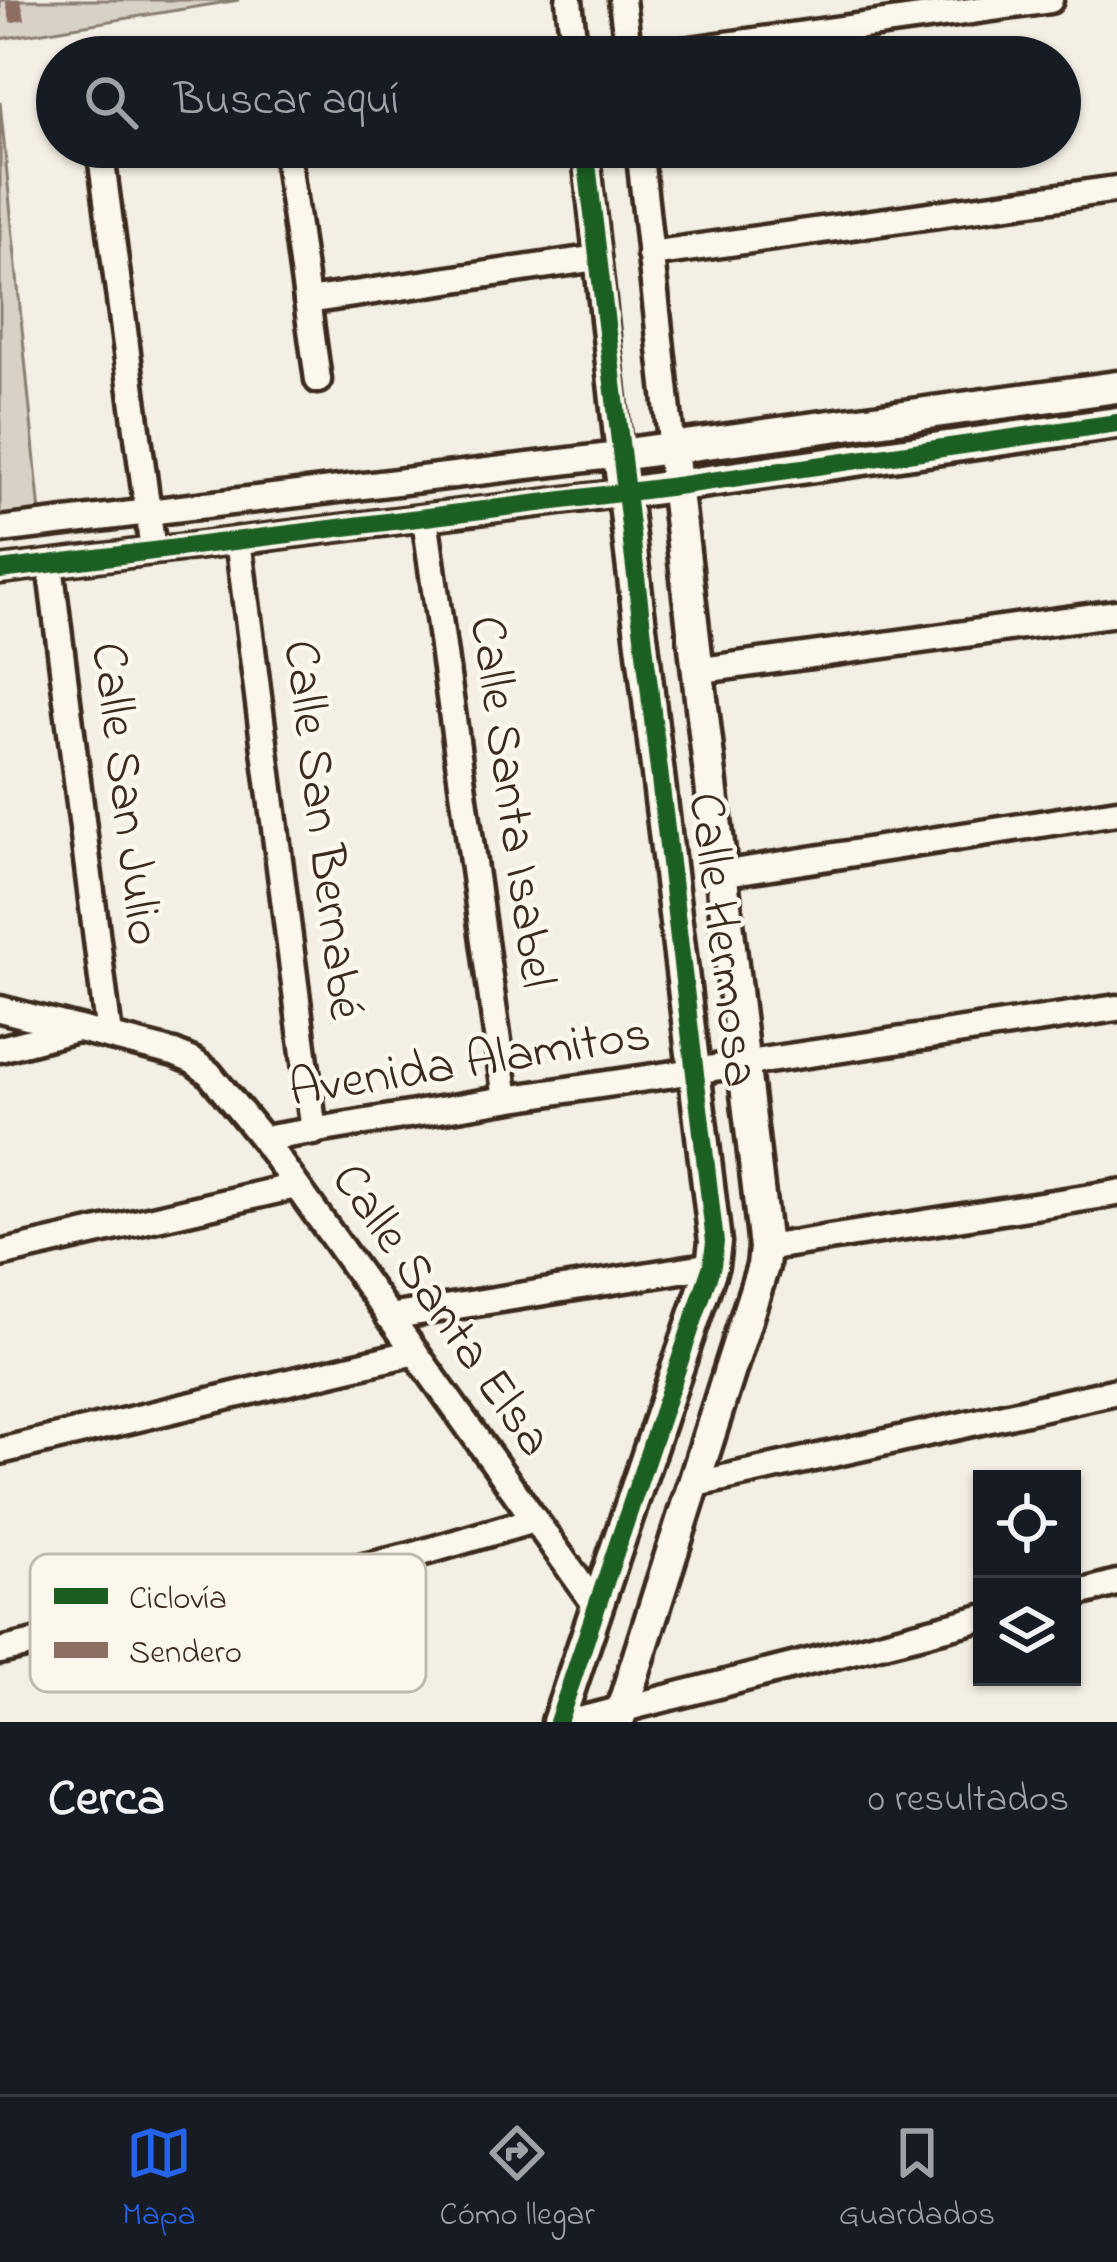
<!DOCTYPE html>
<html lang="es">
<head>
<meta charset="utf-8">
<style>
  body { margin:0; font-family:"Indie Flower",sans-serif; background:#20242c; color:#f1f3f6 }
  .controls { position:absolute; right:36px; bottom:36px; display:grid; overflow:hidden; border-radius:0px; box-shadow:0 3px 9px #0004 }
  .controls button { width:108px; height:108px; display:grid; place-items:center; padding:0; border:0; border-bottom:3px solid #363941; background:#171b24; color:#f1f3f6; font:60px sans-serif }
  .list { margin:0; padding:0; list-style:none }
  h2 { display:flex; justify-content:space-between; align-items:center; height:156px; margin:0; padding:0 48px; font-size:51px }
  h2 small { font-size:39px; font-weight:400; color:#9ea1a6 }
  .icon { flex:none; width:66px; height:66px; fill:none; stroke:currentColor; stroke-width:2; stroke-linecap:round; stroke-linejoin:round }
  .map { position:relative; flex:none; width:1117px; height:1722px; overflow:hidden }
  .search { position:absolute; background:#171b24; box-shadow:0 3px 9px #0004; left:36px; right:36px; top:36px; height:132px; display:flex; align-items:center; gap:30px; box-sizing:border-box; padding:0 42px; border-radius:66px; color:#9ea1a6; font-size:45px }
  .sheet { height:372px; background:#171b24 }
  nav { display:flex; justify-content:space-around; align-items:center; box-sizing:border-box; height:168px; border-top:3px solid #363941; background:#171b24; font-size:33px; color:#9ea1a6 }
  nav a { display:grid; justify-items:center; gap:6px }
  nav .on { color:#2563eb }
  .map>svg:first-child { display:block }
</style>
</head>
<body>
<div class="map">
<svg width="1117" height="1722" viewBox="0 0 1117 1722">
  <rect width="100%" height="100%" fill="#f3efe4"/>
  <filter id="ink" filterUnits="userSpaceOnUse"><feTurbulence type="fractalNoise" baseFrequency=".00833" numOctaves="2"/><feDisplacementMap in="SourceGraphic" scale="24" xChannelSelector="R" yChannelSelector="G"/><feConvolveMatrix kernelMatrix="1 2 1 2 8 2 1 2 1" color-interpolation-filters="sRGB"/></filter>
  <g filter="url(#ink)">
    <!-- green -->
    <g fill="#d8d1c6" stroke="#8a7e72" stroke-width="3">
      <polygon points="0,0 239,0 0,39"/>
      <polygon points="0,102 40,513 0,517"/>
    </g>
    <g fill="none" stroke-linecap="round" stroke-linejoin="round">
      <defs>
        <g id="minor">
          <polyline points="569,0 575,57"/>
          <polyline points="622,0 629,57"/>
          <polyline points="640,57 1050,0"/>
          <polyline points="100,147 153,551"/>
          <polyline points="286,147 318,380"/>
          <polyline points="639,147 672,449"/>
          <polyline points="650,254 1117,189"/>
          <polyline points="307,301 597,258"/>
          <polyline points="425,518 506,1099"/>
          <polyline points="0,530 619,455 585,147"/>
          <polyline points="238,540 314,1132"/>
          <polyline points="50,564 109,1036"/>
          <polyline points="0,570 624,493"/>
          <polyline points="695,671 1117,613"/>
          <polyline points="720,874 1117,812"/>
          <polyline points="0,1009 174,1053 193,1061 209,1073 263,1139 597,1607"/>
          <polyline points="0,1049 73,1030"/>
          <polyline points="263,1139 506,1099 1117,1008"/>
          <polyline points="765,1248 1117,1193"/>
          <polyline points="0,1254 296,1186"/>
          <polyline points="389,1317 712,1265"/>
          <polyline points="0,1451 415,1352"/>
          <polyline points="692,1485 1117,1391"/>
          <polyline points="1072,1595 1117,1583"/>
          <polyline points="0,1651 411,1556 534,1520"/>
          <polyline points="572,1722 982,1618"/>
        </g>
        <g id="tertiary">
          <polyline points="624,493 1117,423"/>
          <polyline points="558,1722 712,1265 715,1242 619,455 1117,387"/>
          <polyline points="618,1722 763,1266 765,1248 672,449"/>
        </g>
      </defs>
      <!-- minor casing -->
      <use href="#minor" stroke="#3b2a1e" stroke-width="33"/>
      <!-- tertiary casing -->
      <use href="#tertiary" stroke="#3b2a1e" stroke-width="39"/>
      <!-- minor -->
      <use href="#minor" stroke="#fbf7ec" stroke-width="24"/>
      <!-- tertiary -->
      <use href="#tertiary" stroke="#fbf7ec" stroke-width="30"/>
      <!-- quiet -->
      <polyline stroke="#8d6e63" stroke-width="15" stroke-dasharray="30 15" stroke-linecap="butt" points="13,0 18,21"/>
      <defs>
        <g id="cycleway">
          <polyline points="0,570 676,486 1117,423"/>
          <polyline points="558,1722 712,1265 715,1242 585,147"/>
        </g>
      </defs>
      <!-- cycleway casing -->
      <use href="#cycleway" stroke="#fbf7ec" stroke-width="26"/>
      <!-- cycleway -->
      <use href="#cycleway" stroke="#1b5e20" stroke-width="18"/>
    </g>
  </g>
  <g text-anchor="middle" dominant-baseline="central" stroke-width="9" stroke-linejoin="round" paint-order="stroke">
    <!-- street labels -->
    <g font-size="51" fill="#3b2a1e" stroke="#fbf7ec">
      <text transform="translate(124 794) rotate(83)">Calle San Julio</text>
      <text transform="translate(510 802) rotate(82)">Calle Santa Isabel</text>
      <text transform="translate(321 830) rotate(83)">Calle San Bernabé</text>
      <text transform="translate(721 940) rotate(83)">Calle Hermosa</text>
      <text transform="translate(470 1064) rotate(-9)">Avenida Alamitos</text>
      <text transform="translate(440 1311) rotate(55)">Calle Santa Elsa</text>
    </g>
  </g>
  <!-- legend -->
  <rect x="30" y="1554" width="396" height="138" rx="18" fill="#fbf7ec" stroke="#c1baae" stroke-width="3"/>
  <rect x="54" y="1588" width="54" height="16" fill="#1b5e20"/>
  <rect x="54" y="1642" width="54" height="16" fill="#8d6e63"/>
  <g font-size="33" fill="#3b2a1e">
    <text x="129" y="1608">Ciclovía</text>
    <text x="129" y="1662">Sendero</text>
  </g>
</svg>
<div class="controls">
<button><svg class="icon" aria-label="locate" viewBox="0 0 24 24"><circle cx="12" cy="12" r="6"/><path d="M12 2v4M12 18v4M2 12h4M18 12h4"/></svg></button>
<button><svg class="icon" aria-label="layers" viewBox="0 0 24 24"><path d="M12 4l9 5-9 5-9-5zM3 14l9 5 9-5"/></svg></button>
</div>
<div class="search"><svg class="icon" aria-label="search" viewBox="0 0 24 24"><circle cx="10" cy="10" r="6"/><path d="M15 15l6 6"/></svg>Buscar aquí</div>
</div>
<section class="sheet">
<h2>Cerca<small>0 resultados</small></h2>
<ul class="list">
</ul>
</section>
<nav>
<a class="on"><svg class="icon" aria-label="map" viewBox="0 0 24 24"><path d="M3 6l6-2 6 2 6-2v14l-6 2-6-2-6 2zM9 4v14M15 6v14"/></svg>Mapa</a>
<a><svg class="icon" aria-label="directions" viewBox="0 0 24 24"><path d="M12 3l9 9-9 9-9-9zM9 14v-3h6M13 9l2 2-2 2"/></svg>Cómo llegar</a>
<a><svg class="icon" aria-label="saved" viewBox="0 0 24 24"><path d="M7 4h10v16l-5-4-5 4z"/></svg>Guardados</a>
</nav>
</body>
</html>
